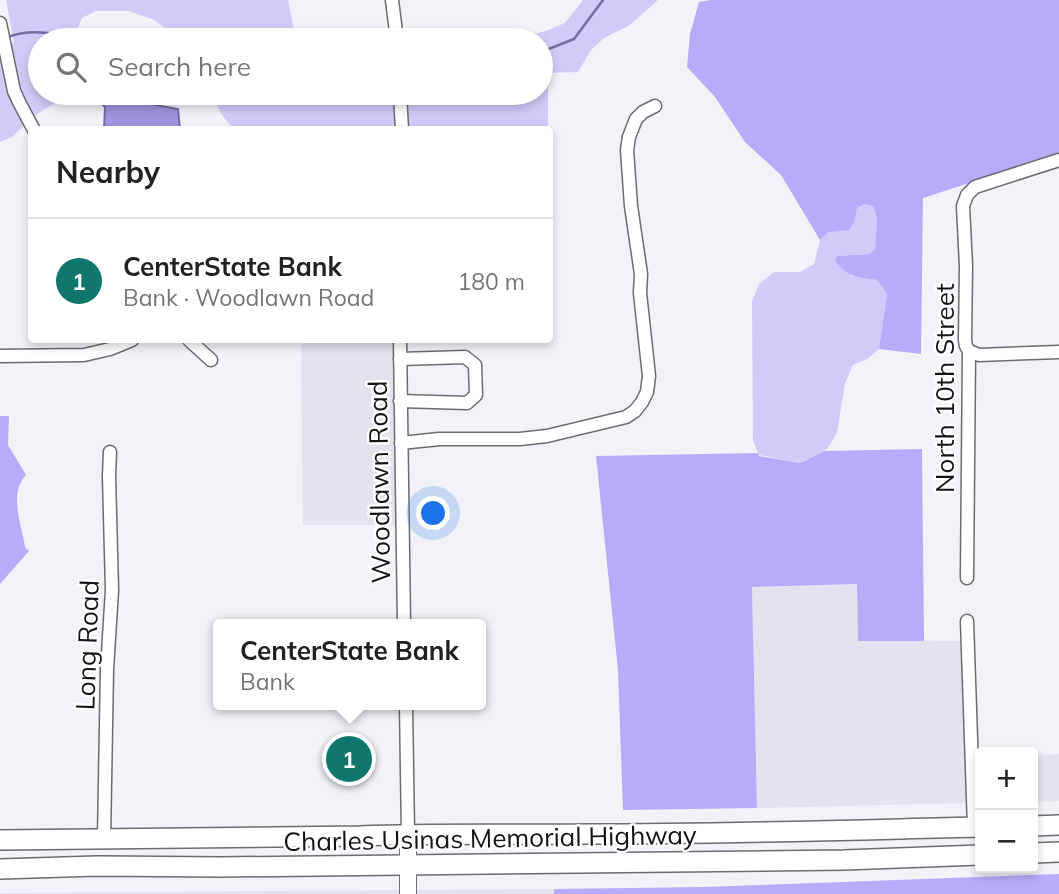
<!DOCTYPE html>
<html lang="en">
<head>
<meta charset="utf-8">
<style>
  body { margin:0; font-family:Mulish,sans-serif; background:#f6f6f6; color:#202124 }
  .controls { position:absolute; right:21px; bottom:21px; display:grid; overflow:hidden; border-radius:7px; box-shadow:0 4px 10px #0003 }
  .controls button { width:63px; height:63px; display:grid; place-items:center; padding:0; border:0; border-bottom:2px solid #e0e0e0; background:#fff; color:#202124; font:35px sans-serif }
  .you { position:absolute; left:434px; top:514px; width:24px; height:24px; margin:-18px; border:5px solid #fff; border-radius:50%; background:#1a73e8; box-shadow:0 0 0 10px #1a73e833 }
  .badge { display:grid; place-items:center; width:46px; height:46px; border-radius:50%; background:#0f766e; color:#fff; font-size:23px; font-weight:700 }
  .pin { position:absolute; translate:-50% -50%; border:4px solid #fff; box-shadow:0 2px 7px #0006 }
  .popup { position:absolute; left:213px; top:619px; width:273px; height:91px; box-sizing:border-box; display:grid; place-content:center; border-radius:7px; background:#fff; filter:drop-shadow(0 2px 5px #0005); font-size:23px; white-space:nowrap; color:#757577 }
  .popup b { font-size:26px; color:#202124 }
  .popup::after { content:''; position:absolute; left:50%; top:100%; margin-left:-14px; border:14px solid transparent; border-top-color:#fff }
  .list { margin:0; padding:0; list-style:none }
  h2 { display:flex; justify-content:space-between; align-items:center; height:91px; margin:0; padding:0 28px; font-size:30px }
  h2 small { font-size:23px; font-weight:400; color:#757577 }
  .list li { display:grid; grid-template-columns:46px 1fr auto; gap:21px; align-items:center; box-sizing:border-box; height:126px; padding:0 28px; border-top:2px solid #e0e0e0 }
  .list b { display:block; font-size:26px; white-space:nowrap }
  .list p { margin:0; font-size:23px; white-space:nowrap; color:#757577 }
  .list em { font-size:23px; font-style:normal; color:#757577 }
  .icon { flex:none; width:38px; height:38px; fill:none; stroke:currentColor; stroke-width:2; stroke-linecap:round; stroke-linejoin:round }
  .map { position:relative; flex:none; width:1059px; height:894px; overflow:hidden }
  .search { position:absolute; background:#fff; box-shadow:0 4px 10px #0003; left:28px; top:28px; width:525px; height:77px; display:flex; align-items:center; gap:18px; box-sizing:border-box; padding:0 24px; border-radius:38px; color:#757577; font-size:26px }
  .panel { position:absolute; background:#fff; box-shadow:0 4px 10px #0003; left:28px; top:126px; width:525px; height:217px; border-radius:7px }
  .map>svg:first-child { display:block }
</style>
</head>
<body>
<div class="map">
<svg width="1059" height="894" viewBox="0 0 1059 894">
  <rect width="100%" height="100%" fill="#f3f2f9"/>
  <!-- built -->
  <g fill="#e3e2ef">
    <polygon points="301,340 396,340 398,525 303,525"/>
    <polygon points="857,584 859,640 963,641 968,803 757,808 752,587"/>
    <polygon points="1059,754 1059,801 1033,802 1033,755"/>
    <polygon points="554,889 554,894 412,894 413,890"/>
    <polygon points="403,890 403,894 0,894 0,893"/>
  </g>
  <!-- green -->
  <g fill="#d1cbf9">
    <polygon points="6,0 288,0 296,40 183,40 152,19 128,11 96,11 82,18 73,40 40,40 40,93 58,93 55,103 34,116 12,137 0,142 0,45 14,43"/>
    <polygon points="583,0 658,0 630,25 604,38 591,50 578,72 548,73 548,129 406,129 406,103 411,105 416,93 541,93 541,40 508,40 546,31 565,23"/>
    <path d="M213 93H378L396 100 397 129H236C224 122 216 106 213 93Z"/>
    <polygon points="865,204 873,206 877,218 875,250 869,254 837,256 851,276 877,280 887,294 879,349 867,359 853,365 845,383 837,433 827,449 801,463 759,455 753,441 752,301 759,284 774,272 800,272 814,264 820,240 829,232 855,220 857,208"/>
  </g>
  <!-- forest -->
  <g fill="#b8abfa">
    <path d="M711 0H1059V154L923 198 921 354 879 349 887 294 877 280C857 277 848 278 835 260L837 256 869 254 875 250 877 218 873 206 865 204 857 208 855 220 849 230 829 232 820 240 781 175 745 142 715 97 687 67 690 34 699 2Z"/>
    <path d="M0 416H9L8 445 26 475C8 494 22 525 25 547L29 551 0 584Z"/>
    <polygon points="922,449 924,641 858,641 857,584 752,587 757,808 623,810 618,670 596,456 758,453 759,456 801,463 824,451"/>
    <polygon points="1059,874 1059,894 554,894 554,889 705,887"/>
  </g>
  <!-- water -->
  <polygon fill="#a093df" stroke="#766ca2" stroke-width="2" points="92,93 136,93 145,103 178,109 180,129 104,129 105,107"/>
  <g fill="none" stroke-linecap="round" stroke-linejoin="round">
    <!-- stream -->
    <g stroke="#766ca2" stroke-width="2.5">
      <path d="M11 36C33 28 58 34 80 40"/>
      <polyline points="541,52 574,39 603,0"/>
      <polyline points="284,93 313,100 392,103"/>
      <polyline points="410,103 415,103 441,93"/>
    </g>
    <defs>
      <g id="minor">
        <polyline points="392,0 397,40"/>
        <polyline points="0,23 14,91 20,104 34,130"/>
        <polyline points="400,93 402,130"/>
        <polyline points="189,340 211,360"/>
        <polyline points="400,340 404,624"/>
        <polyline points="969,351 979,355 1059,352"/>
        <polyline points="0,356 84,355 110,349 132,340"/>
        <polyline points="400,401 467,403 476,395 475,365 465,357 400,359"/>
        <polyline points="401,443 439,439 520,439 547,436 626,417 635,411 642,402 647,392 649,376 640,293 641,274 631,206 627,150 629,137 636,119 643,112 655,106"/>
        <polyline points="967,578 969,351 966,346 965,340 966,266 963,206 967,195 975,187 1059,160"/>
        <polyline points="967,621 974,827"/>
        <polyline points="406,705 408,834"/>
        <polyline points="104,839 107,669 112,590 109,476 110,452"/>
      </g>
      <polyline id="major" points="408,894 408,834"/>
      <g id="highway">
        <polyline points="1033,826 1059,825"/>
        <path d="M0 840 360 836C436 833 512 835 588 834 719 834 849 830 980 827"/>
        <polyline points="1033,853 1059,852"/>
        <polyline points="0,869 97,866 221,867 844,860 980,855"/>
      </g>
    </defs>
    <!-- minor casing -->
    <use href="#minor" stroke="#6c6b70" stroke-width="15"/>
    <!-- major casing -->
    <use href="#major" stroke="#6c6b70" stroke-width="18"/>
    <!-- highway casing -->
    <use href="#highway" stroke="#6c6b70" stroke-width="22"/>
    <!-- minor -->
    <use href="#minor" stroke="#fff" stroke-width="12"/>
    <!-- major -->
    <use href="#major" stroke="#fff" stroke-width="16"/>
    <!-- highway -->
    <use href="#highway" stroke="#fff" stroke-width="19"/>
  </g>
  <g text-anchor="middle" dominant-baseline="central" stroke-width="5" stroke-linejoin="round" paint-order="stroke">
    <!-- street labels -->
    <g font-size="26" fill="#131214" stroke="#fff">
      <text transform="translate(944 388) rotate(-90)">North 10th Street</text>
      <text transform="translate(379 482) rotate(-91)">Woodlawn Road</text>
      <text transform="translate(87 645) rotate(-88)">Long Road</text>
      <text transform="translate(490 838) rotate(-1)">Charles Usinas Memorial Highway</text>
    </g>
  </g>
</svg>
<div class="controls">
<button>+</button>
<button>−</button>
</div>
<div class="you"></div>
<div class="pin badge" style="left:349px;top:759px">1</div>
<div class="popup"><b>CenterState Bank</b>Bank</div>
<div class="search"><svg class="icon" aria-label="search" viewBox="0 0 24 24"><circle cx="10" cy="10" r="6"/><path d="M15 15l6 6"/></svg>Search here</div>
<section class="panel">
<h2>Nearby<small></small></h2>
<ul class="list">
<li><span class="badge">1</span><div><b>CenterState Bank</b><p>Bank · Woodlawn Road</p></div><em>180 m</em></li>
</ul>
</section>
</div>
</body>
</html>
